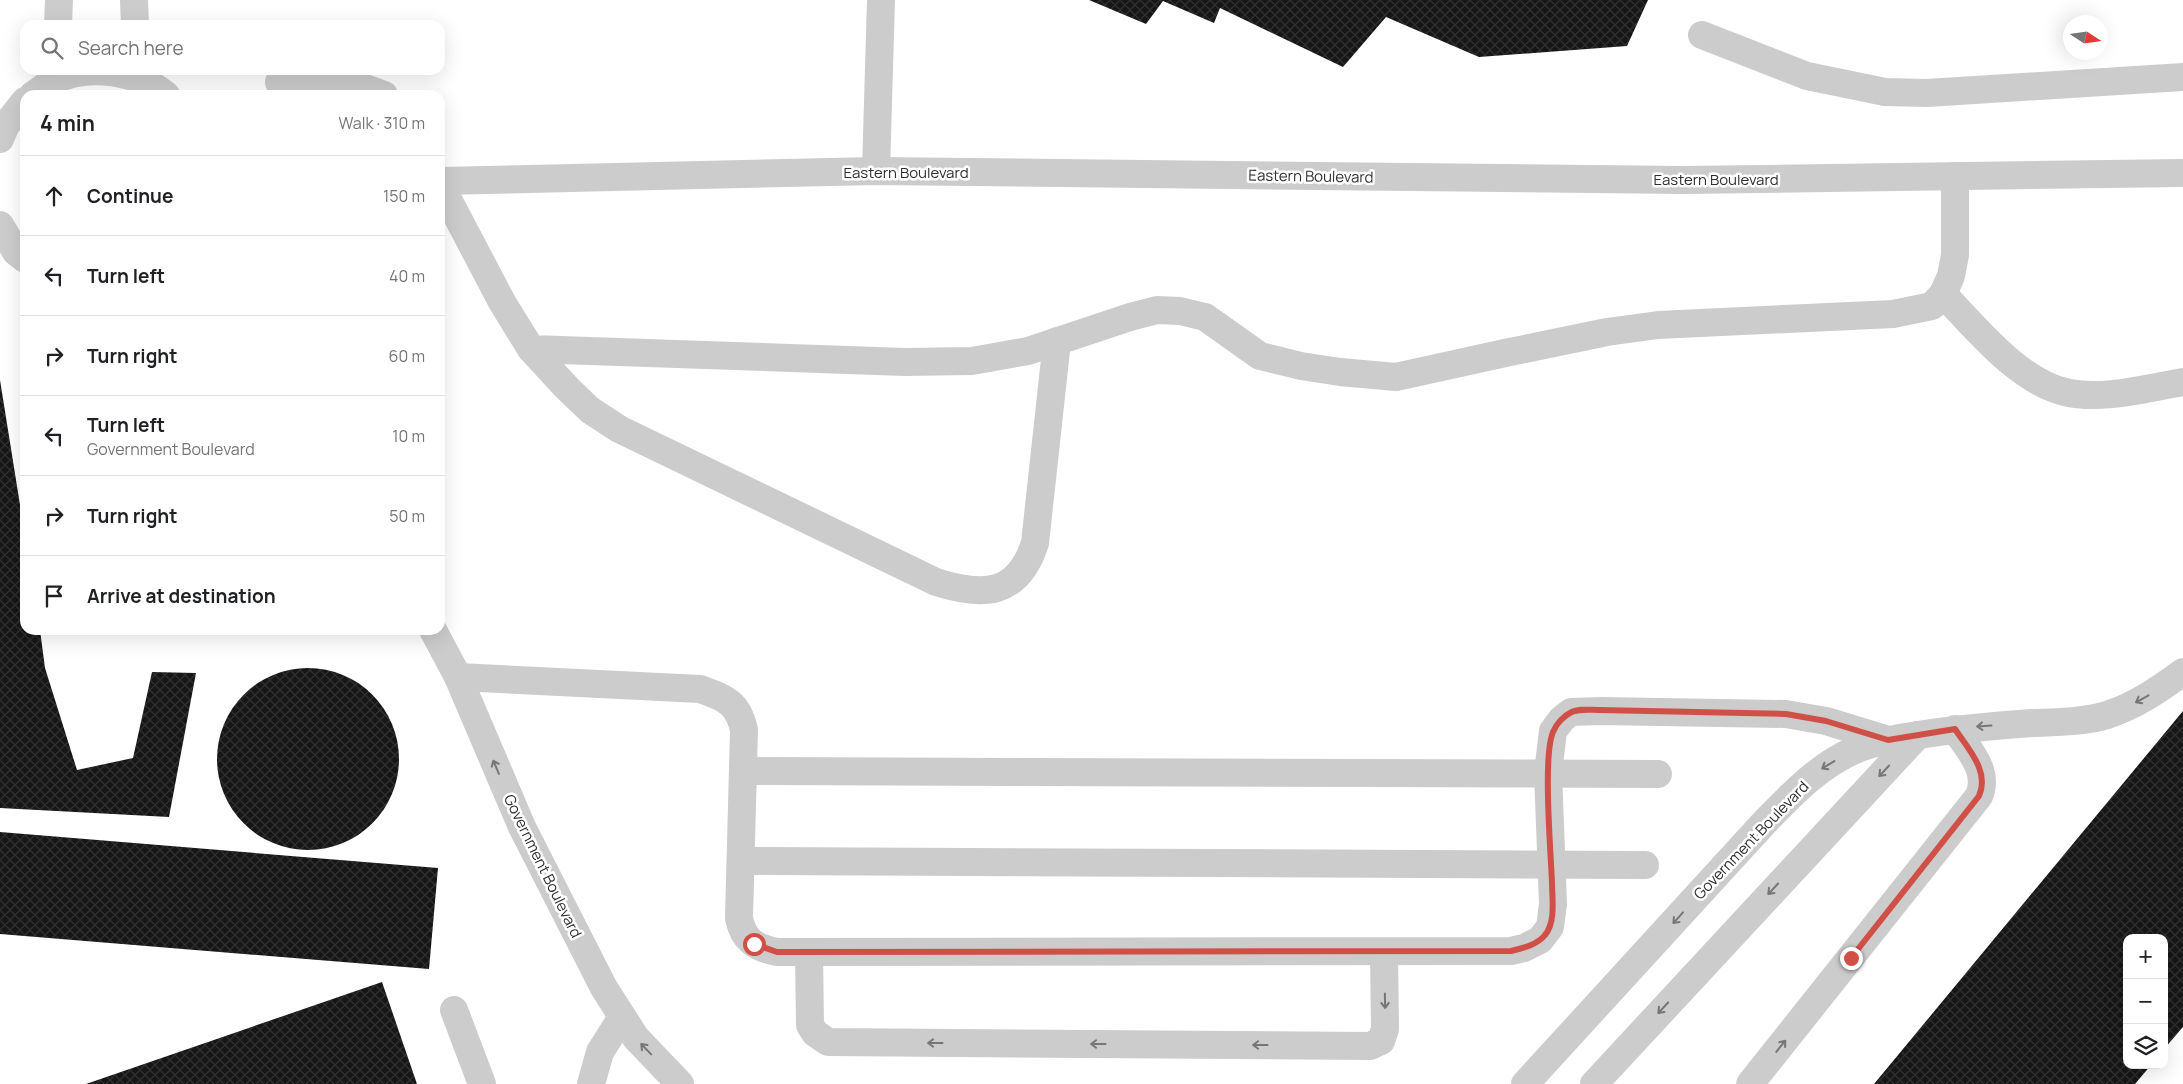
<!DOCTYPE html>
<html lang="en">
<head>
<meta charset="utf-8">
<style>
  body { margin:0; font-family:Manrope,sans-serif; background:#f6f6f6; color:#202124 }
  .controls { position:absolute; right:15px; bottom:15px; display:grid; overflow:hidden; border-radius:10px; box-shadow:0 5px 20px #0002 }
  .controls button { width:45px; height:45px; display:grid; place-items:center; padding:0; border:0; border-bottom:1px solid #e0e0e0; background:#fff; color:#202124; font:25px sans-serif }
  .compass { position:absolute; left:2063px; top:15px; width:45px; height:45px; border-radius:50%; background:#fff; box-shadow:0 5px 20px #0002; rotate:102deg }
  .stop { position:absolute; width:15px; height:15px; margin:-11px; border:4px solid #d05047; border-radius:50%; background:#fff }
  .stop.end { background:#d05047; border-color:#fff; box-shadow:0 1px 5px #0008 }
  .list { margin:0; padding:0; list-style:none }
  h2 { display:flex; justify-content:space-between; align-items:center; height:65px; margin:0; padding:0 20px; font-size:21px }
  h2 small { font-size:16px; font-weight:400; color:#757577 }
  .list li { display:grid; grid-template-columns:32px 1fr auto; gap:15px; align-items:center; box-sizing:border-box; height:80px; padding:0 20px; border-top:1px solid #e0e0e0 }
  .list b { display:block; font-size:19px; white-space:nowrap }
  .list p { margin:0; font-size:16px; white-space:nowrap; color:#757577 }
  .list em { font-size:16px; font-style:normal; color:#757577 }
  .icon { flex:none; width:28px; height:28px; fill:none; stroke:currentColor; stroke-width:2; stroke-linecap:round; stroke-linejoin:round }
  .map { position:relative; flex:none; width:2183px; height:1084px; overflow:hidden }
  .search { position:absolute; background:#fff; box-shadow:0 5px 20px #0002; left:20px; top:20px; width:425px; height:55px; display:flex; align-items:center; gap:12px; box-sizing:border-box; padding:0 18px; border-radius:15px; color:#757577; font-size:19px }
  .panel { position:absolute; background:#fff; box-shadow:0 5px 20px #0002; left:20px; top:90px; width:425px; height:545px; border-radius:15px }
  .map>svg:first-child { display:block }
</style>
</head>
<body>
<div class="map">
<svg width="2183" height="1084" viewBox="0 0 2183 1084">
  <defs>
    <pattern id="building-cross-hatch" width="8" height="8" patternUnits="userSpaceOnUse" patternTransform="scale(1.25)"><rect width="8" height="8" fill="#161616"/><path d="M0 0l8 8M0 8l8-8" fill="none" stroke="#303030"/></pattern>
  </defs>
  <rect width="100%" height="100%" fill="#fff"/>
  <!-- building -->
  <g fill="url(#building-cross-hatch)">
    <polygon points="1089,0 1648,0 1627,46 1479,57 1386,17 1343,67 1220,8 1214,23 1163,1 1146,24"/>
    <polygon points="0,380 25,536 25,630 40,630 45,668 77,770 133,758 152,672 196,673 169,817 0,808"/>
    <circle cx="308" cy="759" r="91"/>
    <polygon points="2183,711 2183,1027 2164,1049 2164,938 2127,938 2127,1065 2151,1065 2135,1084 1874,1084"/>
    <polygon points="0,832 438,868 429,969 0,934"/>
    <polygon points="382,982 417,1084 86,1084"/>
  </g>
  <g fill="none" stroke-linecap="round" stroke-linejoin="round">
    <!-- minor -->
    <g stroke="#ccc" stroke-width="28">
      <polyline points="134,0 135,25"/>
      <polyline points="58,25 59,0"/>
      <polyline points="1702,35 1807,76 1885,92 1927,93 2183,77"/>
      <polyline points="279,82 362,87 384,95"/>
      <path d="M33 95C40 90 48 84 55 80 90 64 137 71 166 95"/>
      <polyline points="0,139 6,125 25,101"/>
      <polyline points="876,171 881,0"/>
      <polyline points="440,181 876,171 1684,180 2183,173"/>
      <polyline points="440,184 502,302 531,349 905,362 972,361 1028,351 1130,317 1157,310 1180,311 1205,317 1260,356 1301,366 1340,372 1396,377 1505,353 1607,332 1658,325 1893,314 1932,306 1943,294 1951,276 1955,255 1955,176"/>
      <polyline points="0,225 16,252 25,259"/>
      <path d="M1943 294C1976 328 2018 381 2065 392 2101 401 2147 388 2183 382"/>
      <path d="M531 349 567 388 590 410 619 429 936 582C983 597 1018 596 1035 543L1057 341"/>
      <polyline points="433,630 458,677 522,827 604,988 636,1038 680,1084"/>
      <path d="M458 677 700 689C725 698 738 702 744 730L739 918C743 940 756 948 777 952L1511 951 1524 948 1540 940 1550 927 1553 904 1548 773 1553 731 1562 719 1571 712 1600 711 1786 714 1826 721 1888 740"/>
      <polyline points="743,771 1658,774"/>
      <polyline points="741,861 1645,865"/>
      <polyline points="809,952 810,1025 815,1033 828,1042 1370,1046 1381,1041 1385,1029 1384,953"/>
      <polyline points="454,1010 482,1084"/>
      <polyline points="591,1084 600,1052 622,1017"/>
      <path d="M1525 1084 1763 824C1791 795 1819 765 1857 749 1874 742 1894 739 1912 736 1952 729 1992 726 2032 723 2057 722 2084 722 2107 715 2135 706 2160 689 2183 672"/>
      <polyline points="1594,1084 1918,735"/>
      <path d="M1750 1084 1979 796C1990 771 1968 749 1955 729"/>
    </g>
  </g>
  <!-- one-way arrows -->
  <defs><path id="oneway-shaft" d="M-6 0H5M1.5-3L5.5 0L1.5 3" fill="none" stroke-width="1.6" stroke-linecap="round" stroke-linejoin="round" transform="scale(1.25)"/></defs>
  <g stroke="#767676">
    <use href="#oneway-shaft" transform="translate(2142 699) rotate(151)"/>
    <use href="#oneway-shaft" transform="translate(1984 726) rotate(176)"/>
    <use href="#oneway-shaft" transform="translate(1828 765) rotate(149)"/>
    <use href="#oneway-shaft" transform="translate(496 767) rotate(-113)"/>
    <use href="#oneway-shaft" transform="translate(1884 771) rotate(133)"/>
    <use href="#oneway-shaft" transform="translate(1773 889) rotate(133)"/>
    <use href="#oneway-shaft" transform="translate(1678 918) rotate(132)"/>
    <use href="#oneway-shaft" transform="translate(1385 1001) rotate(89)"/>
    <use href="#oneway-shaft" transform="translate(1663 1008) rotate(133)"/>
    <use href="#oneway-shaft" transform="translate(935 1043) rotate(-180)"/>
    <use href="#oneway-shaft" transform="translate(1098 1044) rotate(-180)"/>
    <use href="#oneway-shaft" transform="translate(1260 1045) rotate(-180)"/>
    <use href="#oneway-shaft" transform="translate(1781 1046) rotate(-51)"/>
    <use href="#oneway-shaft" transform="translate(646 1049) rotate(-134)"/>
  </g>
  <g fill="none" stroke-linecap="round" stroke-linejoin="round">
    <!-- route -->
    <path stroke="#d05047" stroke-width="6" d="M754 944 777 952 1511 951C1523 948 1537 945 1545 935 1556 922 1552 898 1552 883 1551 853 1542 751 1554 730 1557 723 1564 716 1570 713 1578 708 1591 710 1600 710L1786 714 1826 721 1888 740 1955 729C1968 749 1990 771 1979 796L1851 958"/>
  </g>
  <g text-anchor="middle" dominant-baseline="central" stroke-width="5" stroke-linejoin="round" paint-order="stroke">
    <!-- street labels -->
    <g font-size="15" fill="#2f2f2f" stroke="#fff">
      <text x="906" y="172">Eastern Boulevard</text>
      <text transform="translate(1311 176) rotate(1)">Eastern Boulevard</text>
      <text x="1716" y="179">Eastern Boulevard</text>
      <text transform="translate(1751 840) rotate(-46)">Government Boulevard</text>
      <text transform="translate(543 866) rotate(64)">Government Boulevard</text>
    </g>
  </g>
</svg>
<div class="controls">
<button>+</button>
<button>−</button>
<button><svg class="icon" aria-label="layers" viewBox="0 0 24 24"><path d="M12 4l9 5-9 5-9-5zM3 14l9 5 9-5"/></svg></button>
</div>
<svg class="compass" viewBox="-18 -18 36 36"><path d="M0-13l5 13h-10z" fill="#e53935"/><path d="M0 13l5-13h-10z" fill="#757577"/></svg>
<div class="stop" style="left:754px;top:944px"></div>
<div class="stop end" style="left:1851px;top:958px"></div>
<div class="search"><svg class="icon" aria-label="search" viewBox="0 0 24 24"><circle cx="10" cy="10" r="6"/><path d="M15 15l6 6"/></svg>Search here</div>
<section class="panel">
<h2>4 min<small>Walk · 310 m</small></h2>
<ul class="list">
<li><svg class="icon" aria-label="ahead" viewBox="0 0 24 24"><path d="M12 20V5M6 11l6-6 6 6"/></svg><div><b>Continue</b></div><em>150 m</em></li>
<li><svg class="icon" aria-label="left" viewBox="0 0 24 24"><path d="M17 20v-9H6M10 6l-5 5 5 5"/></svg><div><b>Turn left</b></div><em>40 m</em></li>
<li><svg class="icon" aria-label="right" viewBox="0 0 24 24"><path d="M7 20v-9h11M14 6l5 5-5 5"/></svg><div><b>Turn right</b></div><em>60 m</em></li>
<li><svg class="icon" aria-label="left" viewBox="0 0 24 24"><path d="M17 20v-9H6M10 6l-5 5 5 5"/></svg><div><b>Turn left</b><p>Government Boulevard</p></div><em>10 m</em></li>
<li><svg class="icon" aria-label="right" viewBox="0 0 24 24"><path d="M7 20v-9h11M14 6l5 5-5 5"/></svg><div><b>Turn right</b></div><em>50 m</em></li>
<li><svg class="icon" aria-label="arrive" viewBox="0 0 24 24"><path d="M6 21V4h12l-3 4 3 4H6"/></svg><div><b>Arrive at destination</b></div></li>
</ul>
</section>
</div>
</body>
</html>
